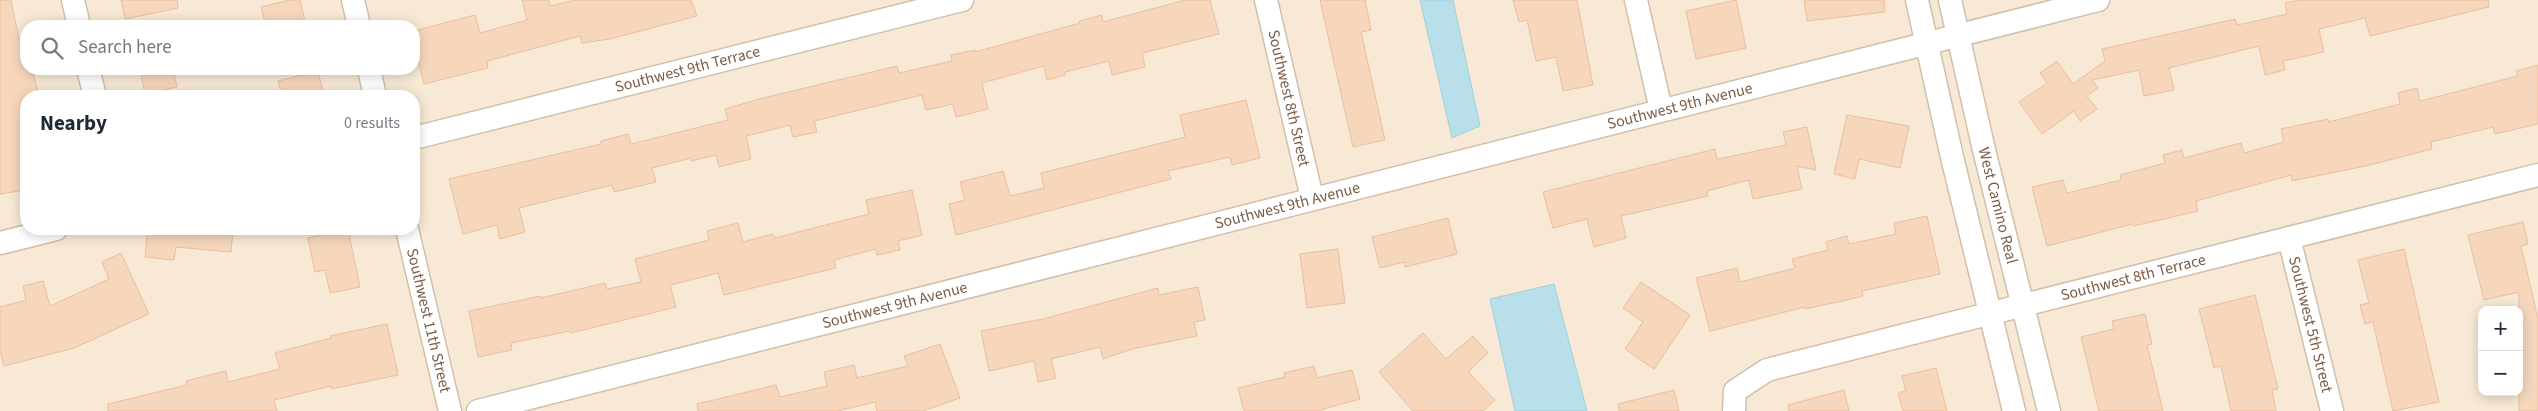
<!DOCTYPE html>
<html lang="en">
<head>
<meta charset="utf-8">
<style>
  body { margin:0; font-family:"Source Sans 3",sans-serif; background:#f6f6f7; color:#1f2937 }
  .controls { position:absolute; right:15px; bottom:15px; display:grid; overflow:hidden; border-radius:10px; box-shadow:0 2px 12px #0003 }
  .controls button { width:45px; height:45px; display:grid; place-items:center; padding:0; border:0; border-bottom:1px solid #e0e1e3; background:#fff; color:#1f2937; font:25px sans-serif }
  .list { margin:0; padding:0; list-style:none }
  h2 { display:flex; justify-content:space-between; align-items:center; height:65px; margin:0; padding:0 20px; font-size:21px }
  h2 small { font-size:16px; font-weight:400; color:#747a83 }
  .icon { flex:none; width:28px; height:28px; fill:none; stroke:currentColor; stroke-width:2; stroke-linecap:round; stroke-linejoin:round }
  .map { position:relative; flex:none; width:2538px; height:411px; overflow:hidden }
  .search { position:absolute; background:#fff; box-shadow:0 2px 12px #0003; left:20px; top:20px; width:400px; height:55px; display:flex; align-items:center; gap:12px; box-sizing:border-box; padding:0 18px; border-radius:20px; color:#747a83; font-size:19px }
  .panel { position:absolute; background:#fff; box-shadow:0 2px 12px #0003; left:20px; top:90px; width:400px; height:145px; border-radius:20px }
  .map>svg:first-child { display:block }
</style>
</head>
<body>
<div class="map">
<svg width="2538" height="411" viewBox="0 0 2538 411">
  <rect width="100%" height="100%" fill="#fef7e7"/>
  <!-- residential -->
  <path fill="#f7e9d5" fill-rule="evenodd" d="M0 0H2538V411H0ZM26 26H414V69H26ZM26 96H414V229H26ZM2482 310H2519V392H2482Z"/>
  <!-- water -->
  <g fill="#b9e0ea" stroke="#9ecfdd">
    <polygon points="1420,0 1453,0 1480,126 1452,138"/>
    <polygon points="1554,284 1587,411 1515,411 1490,299"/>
  </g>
  <!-- building -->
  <g fill="#f6d7bc" stroke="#ebbe9b">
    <polygon points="0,0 11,0 19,39 26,37 26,69 32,69 39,96 26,96 26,190 0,194"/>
    <polygon points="121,0 177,0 178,8 125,19"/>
    <polygon points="290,0 300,0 306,26 266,26 261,7"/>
    <polygon points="522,0 549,0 550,6 575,0 691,0 697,16 610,39 582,43 580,36 487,61 488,68 424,84 414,44 414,31 475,15 480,33 527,20"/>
    <polygon points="1185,0 1210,0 1219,34 1142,53 1145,67 1112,75 1109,61 1065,72 1065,75 1047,80 1044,66 982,83 988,109 956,117 953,104 926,110 922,95 814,121 817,132 793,137 790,125 746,136 751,159 719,167 716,155 691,161 691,158 652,168 656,182 614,192 612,185 519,208 525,232 500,239 497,225 463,234 449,179 601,144 601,141 628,134 631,144 728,120 725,109 759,99 897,66 899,73 952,61 951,55 975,50 975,52 1080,23 1079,21 1102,15 1103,22"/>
    <polygon points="1320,0 1365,0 1371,30 1361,32 1385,140 1353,147"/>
    <polygon points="1513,0 1577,0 1593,85 1563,91 1556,57 1536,61 1527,20 1519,22"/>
    <polygon points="1736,0 1746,48 1696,59 1686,11"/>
    <polygon points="1804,0 1884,0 1885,12 1807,21"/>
    <polygon points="2301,0 2488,0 2489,7 2370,36 2365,18 2319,29 2324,52 2283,61 2285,70 2265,75 2259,46 2169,68 2174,90 2144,96 2139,70 2092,80 2098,88 2087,96 2097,109 2080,121 2074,111 2042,134 2019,102 2047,83 2040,73 2057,61 2073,84 2105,61 2102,49 2235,19 2237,25 2287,14 2285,3"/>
    <polygon points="2538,65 2538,124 2495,134 2493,127 2431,142 2432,149 2370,165 2292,181 2291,175 2196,201 2198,211 2134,226 2133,224 2047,246 2032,187 2063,180 2067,193 2121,180 2120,175 2165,163 2163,155 2182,150 2184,158 2241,143 2244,153 2284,142 2281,129 2328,119 2329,122 2400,104 2398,93 2417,88 2420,101 2518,76 2516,71"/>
    <polygon points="140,69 173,69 177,87 145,94"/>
    <polygon points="318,71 324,96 282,96 278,81"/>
    <polygon points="1246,100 1260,158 1232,165 1230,157 1168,171 1171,179 956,235 949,204 965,200 960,182 1003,171 1010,196 1044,188 1041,173 1185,137 1180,115"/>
    <polygon points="1847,115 1909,126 1900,168 1859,159 1855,179 1834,174"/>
    <polygon points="1807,127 1816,170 1797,166 1802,189 1753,199 1749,180 1707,191 1708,196 1621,216 1626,238 1594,247 1587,219 1553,228 1543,192 1715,149 1717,159 1786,145 1783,132"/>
    <polygon points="912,190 922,235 898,241 900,250 877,255 876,249 834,260 836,268 724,295 718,273 670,285 676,307 571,333 570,331 511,343 512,350 478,357 469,311 541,296 541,298 605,283 607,289 641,282 635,259 709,240 707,231 738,223 743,242 773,234 775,238 869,214 866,200"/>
    <polygon points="1927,216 1940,274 1862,291 1863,296 1842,301 1805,309 1805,307 1710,331 1696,278 1737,268 1740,282 1795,268 1792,259 1828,250 1826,242 1847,236 1849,244 1896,234 1894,223"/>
    <polygon points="1448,218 1457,254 1405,267 1404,262 1380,268 1372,237"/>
    <polygon points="2523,222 2528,244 2521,246 2538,319 2538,411 2519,411 2519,292 2484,300 2468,235"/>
    <polygon points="148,229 233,229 231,252 176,247 174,260 145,257"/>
    <polygon points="348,229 360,287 330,293 325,270 315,272 308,238"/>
    <polygon points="1338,249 1345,303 1307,308 1300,254"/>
    <polygon points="2404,249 2439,402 2393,411 2373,322 2365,324 2360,305 2369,303 2358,260"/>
    <polygon points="121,253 149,314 74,348 4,366 0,350 0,307 26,300 23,286 43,281 50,306 109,279 102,262"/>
    <polygon points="1641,282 1690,315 1654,369 1625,349 1643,322 1623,308"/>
    <polygon points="1198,287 1205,320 1194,322 1197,336 1132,349 1103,359 1100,347 1051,359 1056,378 1038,382 1034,361 989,371 981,331 1043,319 1158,288 1159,295"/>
    <polygon points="2255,295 2278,389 2272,390 2276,411 2231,411 2221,366 2214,368 2199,309"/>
    <polygon points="2145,314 2152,344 2147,345 2163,411 2099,411 2081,337 2114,329 2112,321"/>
    <polygon points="387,324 398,375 331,389 331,386 274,400 277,411 108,411 108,404 187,385 186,381 226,371 228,382 280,369 275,353 331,338 330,336"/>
    <polygon points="1423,333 1446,359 1473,336 1488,353 1468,372 1495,400 1483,411 1413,411 1379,372"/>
    <polygon points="940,344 960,398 923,411 877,411 875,402 837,411 698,411 697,404 776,385 780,397 827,386 824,372 854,365 857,378 908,366 904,356"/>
    <polygon points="1314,366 1317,378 1352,370 1360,399 1323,409 1323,411 1244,411 1238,388 1285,377 1284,373"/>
    <polygon points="1936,368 1947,411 1903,411 1898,393 1906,391 1902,376"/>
    <polygon points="1674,390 1679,411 1619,411 1618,404"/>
    <polygon points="1844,390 1849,411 1789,411 1788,405"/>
  </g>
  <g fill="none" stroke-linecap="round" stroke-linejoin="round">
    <defs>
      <g id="minor">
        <polyline points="73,0 79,26"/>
        <polyline points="353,0 359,26"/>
        <path id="s1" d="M1266 0 1312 198"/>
        <polyline points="1636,0 1661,110"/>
        <polyline points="1917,0 1952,157 2014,411"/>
        <path id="s2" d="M1950 0 1984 150 2049 411"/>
        <polyline points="88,69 95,96"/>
        <polyline points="369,69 375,96"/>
        <path id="s3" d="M414 138 962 0"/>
        <path id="s4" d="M407 229 450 411"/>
        <path id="s5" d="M2289 238 2332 411"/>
        <polyline points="0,243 56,229"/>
        <path id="s6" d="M478 411 2098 0"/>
        <path id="s7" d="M1734 411 1735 391 1767 370 2538 175"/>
      </g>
    </defs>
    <!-- minor casing -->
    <use href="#minor" stroke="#d2bfab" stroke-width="25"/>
    <!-- minor -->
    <use href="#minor" stroke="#fff" stroke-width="22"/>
  </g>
  <g text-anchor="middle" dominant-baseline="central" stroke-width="4.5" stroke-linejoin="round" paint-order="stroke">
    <!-- street labels -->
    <g font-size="16" fill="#7b5e48" stroke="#fffaef">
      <text stroke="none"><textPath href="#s3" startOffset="282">Southwest 9th Terrace</textPath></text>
      <text stroke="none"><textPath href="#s1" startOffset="101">Southwest 8th Street</textPath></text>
      <text stroke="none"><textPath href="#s6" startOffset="1240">Southwest 9th Avenue</textPath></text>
      <text stroke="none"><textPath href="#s6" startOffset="835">Southwest 9th Avenue</textPath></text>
      <text stroke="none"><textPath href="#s2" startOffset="211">West Camino Real</textPath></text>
      <text stroke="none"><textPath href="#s7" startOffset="436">Southwest 8th Terrace</textPath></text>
      <text stroke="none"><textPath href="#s6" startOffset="430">Southwest 9th Avenue</textPath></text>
      <text stroke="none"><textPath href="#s4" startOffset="94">Southwest 11th Street</textPath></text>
      <text stroke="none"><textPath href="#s5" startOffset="89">Southwest 5th Street</textPath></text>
    </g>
  </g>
</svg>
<div class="controls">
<button>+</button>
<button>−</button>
</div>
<div class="search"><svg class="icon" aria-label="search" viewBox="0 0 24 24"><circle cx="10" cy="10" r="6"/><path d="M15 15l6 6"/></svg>Search here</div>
<section class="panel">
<h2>Nearby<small>0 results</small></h2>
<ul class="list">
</ul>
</section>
</div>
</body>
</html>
